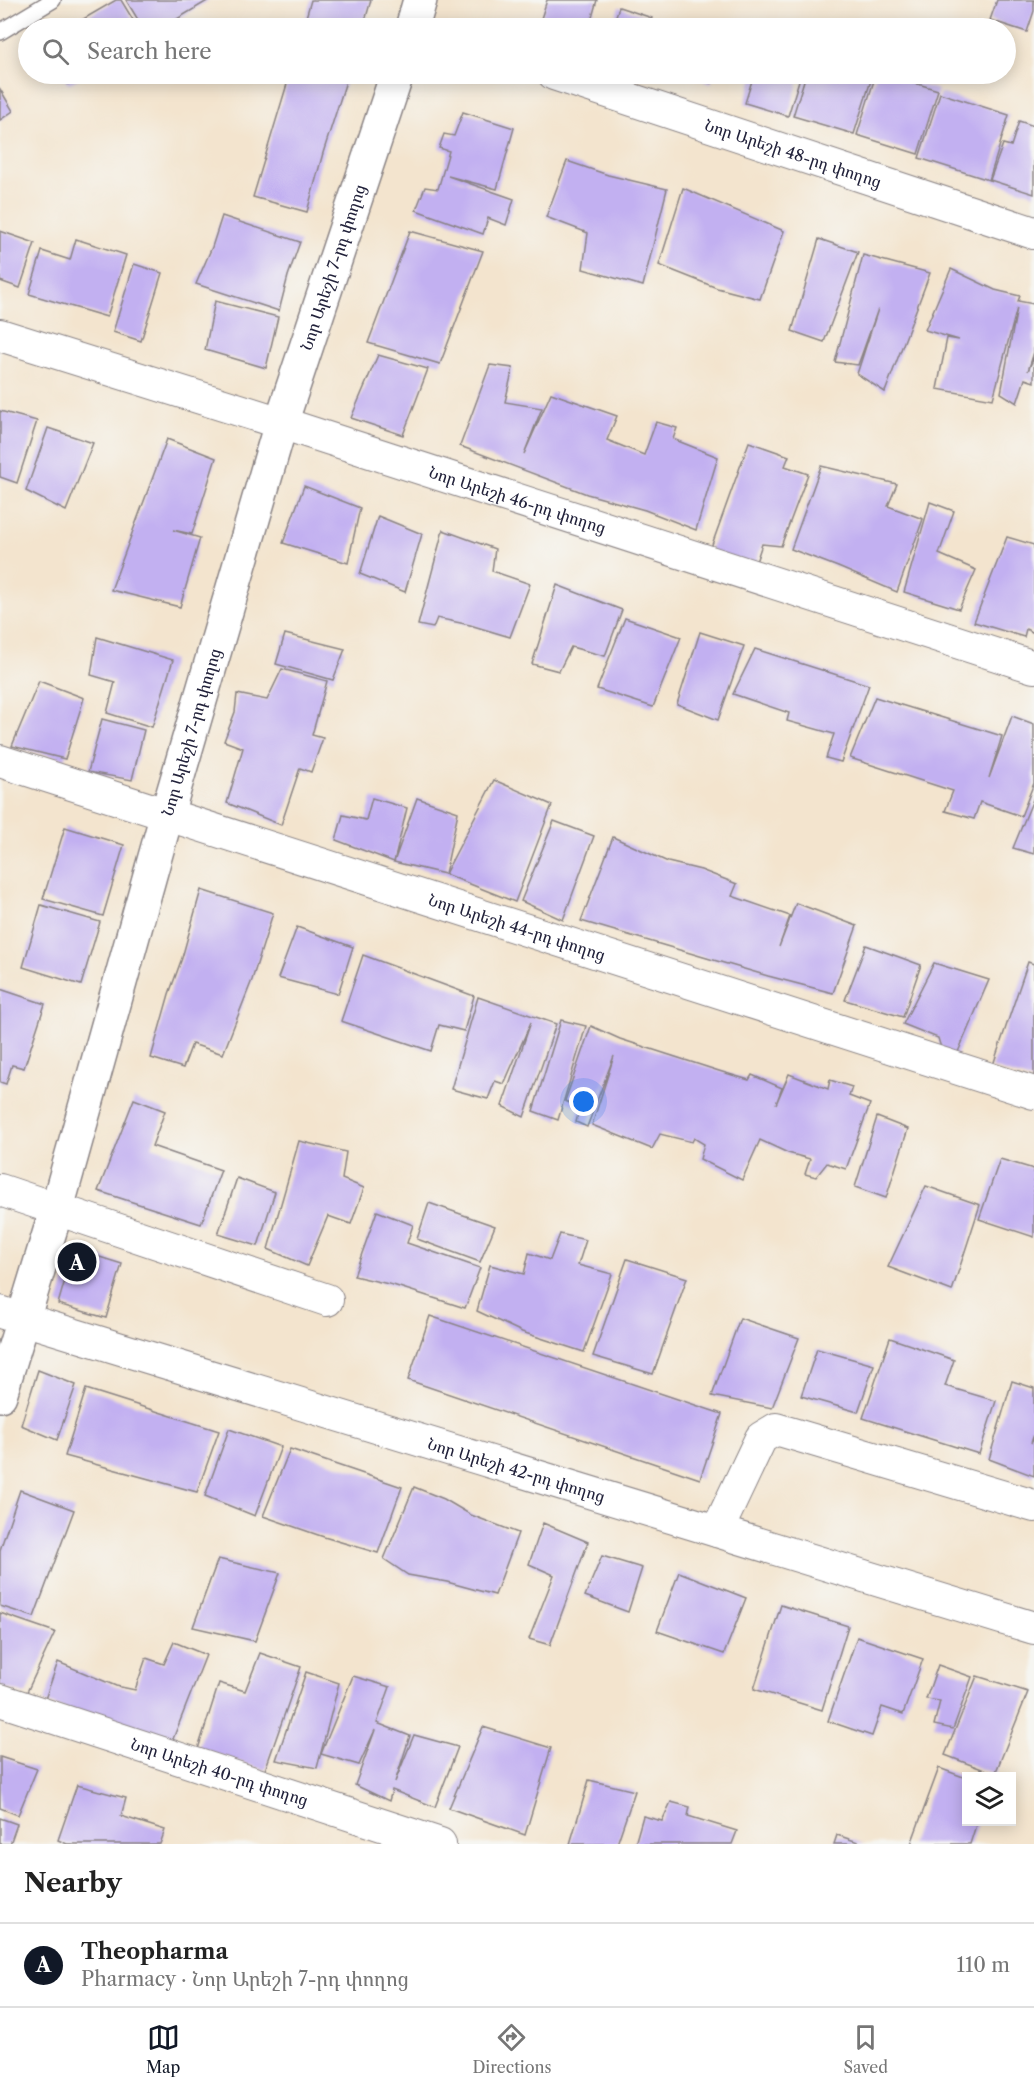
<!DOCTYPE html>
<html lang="en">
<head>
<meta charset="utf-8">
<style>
  body { margin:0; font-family:"Libre Caslon Text","Noto Serif Armenian",serif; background:#f6f6f6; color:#222 }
  .controls { position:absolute; right:18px; bottom:18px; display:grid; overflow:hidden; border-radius:0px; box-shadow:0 3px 15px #0003 }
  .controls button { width:54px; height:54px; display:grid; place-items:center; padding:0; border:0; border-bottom:2px solid #e0e0e0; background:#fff; color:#222; font:30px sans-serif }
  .you { position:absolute; left:584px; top:1102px; width:21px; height:21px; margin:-15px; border:4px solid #fff; border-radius:50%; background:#1a73e8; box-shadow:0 0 0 9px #1a73e833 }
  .badge { display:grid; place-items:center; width:39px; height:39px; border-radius:50%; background:#111827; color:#fff; font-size:20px; font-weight:700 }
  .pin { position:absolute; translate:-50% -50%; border:3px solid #fff; box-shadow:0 2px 6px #0006 }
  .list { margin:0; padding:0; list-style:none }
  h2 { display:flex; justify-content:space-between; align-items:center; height:78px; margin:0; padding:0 24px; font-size:26px }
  h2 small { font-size:20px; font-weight:400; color:#767676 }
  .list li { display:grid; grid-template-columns:39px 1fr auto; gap:18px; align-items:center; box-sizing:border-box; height:84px; padding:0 24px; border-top:2px solid #e0e0e0 }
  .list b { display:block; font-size:22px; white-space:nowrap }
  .list p { margin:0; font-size:20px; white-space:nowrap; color:#767676 }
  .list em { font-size:20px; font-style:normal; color:#767676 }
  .icon { flex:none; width:33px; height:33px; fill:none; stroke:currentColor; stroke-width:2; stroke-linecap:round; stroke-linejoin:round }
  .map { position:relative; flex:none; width:1034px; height:1844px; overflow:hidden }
  .search { position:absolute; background:#fff; box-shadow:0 3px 15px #0003; left:18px; right:18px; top:18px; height:66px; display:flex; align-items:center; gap:15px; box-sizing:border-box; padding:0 21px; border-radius:33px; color:#767676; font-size:22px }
  .sheet { height:162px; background:#fff }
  nav { display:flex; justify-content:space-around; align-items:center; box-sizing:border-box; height:84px; border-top:2px solid #e0e0e0; background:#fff; font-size:16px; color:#767676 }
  nav a { display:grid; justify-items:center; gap:3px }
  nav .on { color:#111827 }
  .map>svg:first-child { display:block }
</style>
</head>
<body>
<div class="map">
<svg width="1034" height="1844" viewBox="0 0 1034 1844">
  <rect width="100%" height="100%" fill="#f6f6f2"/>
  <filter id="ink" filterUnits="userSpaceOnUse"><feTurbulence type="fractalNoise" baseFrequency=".0167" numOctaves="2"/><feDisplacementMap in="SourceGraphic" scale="12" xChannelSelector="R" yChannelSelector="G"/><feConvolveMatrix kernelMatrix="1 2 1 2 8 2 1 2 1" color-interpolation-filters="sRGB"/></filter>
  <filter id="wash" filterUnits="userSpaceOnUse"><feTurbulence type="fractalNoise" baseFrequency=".008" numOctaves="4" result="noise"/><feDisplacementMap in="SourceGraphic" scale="24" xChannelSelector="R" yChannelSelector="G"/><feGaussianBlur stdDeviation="1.35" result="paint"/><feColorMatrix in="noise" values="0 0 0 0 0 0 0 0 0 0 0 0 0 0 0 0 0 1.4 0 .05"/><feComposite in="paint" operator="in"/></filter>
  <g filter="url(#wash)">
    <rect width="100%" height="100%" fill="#f3e4ce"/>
    <g id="blocks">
      <!-- building -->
      <g fill="#c2b0f1">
        <polygon points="116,0 121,0 138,28 68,28"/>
        <polygon points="126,0 209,0 162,28 143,28"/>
        <polygon points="311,0 371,0 363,28 303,28"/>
        <polygon points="547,0 597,0 589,28 538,28"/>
        <polygon points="997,0 1034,0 1034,11 1027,32 990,20"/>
        <polygon points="619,7 652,18 648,28 612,28"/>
        <polygon points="61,74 86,74 68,84"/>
        <polygon points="290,74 348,75 323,153 307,212 253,197"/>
        <polygon points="686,74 714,74 711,83"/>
        <polygon points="754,74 801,74 788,116 745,103"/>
        <polygon points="806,74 873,74 854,134 793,116"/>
        <polygon points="876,74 885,74 938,90 918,154 857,135"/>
        <polygon points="0,89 13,111 0,120"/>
        <polygon points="940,93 1009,115 989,180 919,158"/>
        <polygon points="463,112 514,128 497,189 448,176 514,199 506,225 488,218 483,234 416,210 425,187 438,189 449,151 439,148 444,134 454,136"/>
        <polygon points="1019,121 1034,126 1034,194 990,180 1003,144 1011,146"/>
        <polygon points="567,161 608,175 667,189 643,286 583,269 588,233 546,217"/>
        <polygon points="683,188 784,231 760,299 717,288 659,265"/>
        <polygon points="222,216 300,242 288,276 279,311 196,284 212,247"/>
        <polygon points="0,231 35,243 20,288 0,281"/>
        <polygon points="410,231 483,251 440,364 368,343"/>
        <polygon points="76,239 126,255 107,317 29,294 42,251 70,260"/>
        <polygon points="819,239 858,252 824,342 792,331"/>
        <polygon points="863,255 930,273 885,392 857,374 878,309 858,365 835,362"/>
        <polygon points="134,264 162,273 141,341 113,332"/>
        <polygon points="951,269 995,290 1020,296 1018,301 1034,304 1034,352 1028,371 1034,357 1034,382 1025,379 1017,403 1001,393 1017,308 993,399 937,389 947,338 959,340 925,330"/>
        <polygon points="215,301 278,317 266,368 205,350"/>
        <polygon points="378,355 428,369 403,435 351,418"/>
        <polygon points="490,365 513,368 505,402 542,408 524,454 551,393 617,416 607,440 644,455 656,422 677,428 673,439 718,457 696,530 645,510 587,494 460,446"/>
        <polygon points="0,411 37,421 17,483 0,477"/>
        <polygon points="48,428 93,443 66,511 26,491"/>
        <polygon points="167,439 216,458 192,534 173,530 200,538 180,607 111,590"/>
        <polygon points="749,442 789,456 785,466 808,474 781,546 762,544 755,565 709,553"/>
        <polygon points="821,466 897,484 888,506 923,519 897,592 838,567 791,549"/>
        <polygon points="304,486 360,508 348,563 283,543"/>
        <polygon points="930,502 954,511 939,554 976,570 959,609 904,592"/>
        <polygon points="378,516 422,534 405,592 360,574"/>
        <polygon points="443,530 495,549 492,571 530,584 510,637 470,625 437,618 433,628 418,625"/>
        <polygon points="1007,537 1034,545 1034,633 1026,629 1024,637 974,622"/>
        <polygon points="557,585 622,610 605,656 571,647 559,671 532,664"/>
        <polygon points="625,618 681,637 653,707 597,689"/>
        <polygon points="700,632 744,646 718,720 677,704"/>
        <polygon points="285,634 345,649 333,680 276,664"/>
        <polygon points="97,637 173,660 152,727 107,713 115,682 91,675"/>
        <polygon points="755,649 869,685 841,762 826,758 834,734 787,721 789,713 733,694"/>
        <polygon points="282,669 327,681 312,735 323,738 311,772 300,768 281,825 227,803 243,748 224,741 235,712 237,694 267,700"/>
        <polygon points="39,681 84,698 65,759 12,746"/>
        <polygon points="875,697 1002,736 989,778 1012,716 1034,724 1034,783 1021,816 980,802 974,819 945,811 953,791 850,758"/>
        <polygon points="102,719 144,730 132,780 88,772"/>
        <polygon points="494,780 552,805 515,902 445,874"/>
        <polygon points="1034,797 1034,854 1013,848"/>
        <polygon points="372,798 407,808 394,862 417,798 458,812 445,874 394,862 336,840 343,815 366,820"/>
        <polygon points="554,821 594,836 563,920 521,901"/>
        <polygon points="65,827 124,845 103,916 43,899"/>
        <polygon points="613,837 668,862 701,870 737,884 732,896 790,916 779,947 796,903 857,926 833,993 768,976 581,921"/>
        <polygon points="201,890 273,913 252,980 223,1054 192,1044 183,1068 151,1058 169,994 182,958"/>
        <polygon points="41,905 100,922 81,985 23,967"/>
        <polygon points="297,927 353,947 338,994 278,978"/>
        <polygon points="866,945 921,965 903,1017 845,1000"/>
        <polygon points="363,955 474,996 464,1031 439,1025 431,1051 341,1021"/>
        <polygon points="1028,962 1034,964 1034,1081 992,1068"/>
        <polygon points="934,963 989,980 955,1059 944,1058 938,1038 903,1024"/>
        <polygon points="0,989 45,1004 24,1068 12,1065 6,1084 0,1082"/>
        <polygon points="478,997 556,1024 524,1117 502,1106 531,1022 504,1084 495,1081 488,1099 451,1089"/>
        <polygon points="561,1020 586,1026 558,1120 533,1111"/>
        <polygon points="591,1026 620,1039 719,1071 749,1080 752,1075 782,1088 776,1104 789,1074 828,1089 830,1080 852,1087 849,1096 870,1104 846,1169 827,1163 816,1177 805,1174 810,1159 788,1153 760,1140 742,1180 700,1159 704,1144 694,1138 692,1142 660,1134 652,1149 592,1125 614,1056 587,1127 576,1122 580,1107 565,1101"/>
        <polygon points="134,1099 165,1111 152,1146 221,1170 201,1224 98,1191"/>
        <polygon points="877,1117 908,1129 886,1198 855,1187"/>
        <polygon points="299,1141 346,1152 342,1179 364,1188 351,1224 328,1216 307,1266 268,1249"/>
        <polygon points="1000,1159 1034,1169 1034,1237 979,1219"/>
        <polygon points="237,1178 275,1192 258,1246 218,1234"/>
        <polygon points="926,1186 980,1205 952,1291 888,1267"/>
        <polygon points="429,1203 495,1226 480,1262 417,1239"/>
        <polygon points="377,1211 413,1225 407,1243 480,1268 465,1308 393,1285 354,1276"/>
        <polygon points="560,1234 586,1240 578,1265 612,1274 584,1352 522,1332 477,1311 490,1265 524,1274 529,1253 550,1260"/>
        <polygon points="74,1249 122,1264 106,1318 58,1304"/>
        <polygon points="627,1259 687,1278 653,1374 593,1356"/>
        <polygon points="430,1316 722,1414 700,1479 408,1380"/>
        <polygon points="740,1318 799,1338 772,1408 712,1396"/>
        <polygon points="890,1338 954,1360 945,1386 996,1401 979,1454 863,1418"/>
        <polygon points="817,1349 874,1365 858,1412 801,1396"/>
        <polygon points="38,1370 76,1385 57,1440 21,1425"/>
        <polygon points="1012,1381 1034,1388 1034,1434 1031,1443 1034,1438 1034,1476 989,1459"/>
        <polygon points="86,1389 219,1431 197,1492 65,1456"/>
        <polygon points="229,1429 281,1447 255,1516 205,1496"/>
        <polygon points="290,1449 402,1487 378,1553 324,1537 263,1516"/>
        <polygon points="414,1487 444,1499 471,1515 518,1533 495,1595 447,1582 408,1575 384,1559"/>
        <polygon points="20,1490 74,1510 34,1617 0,1606 0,1550"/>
        <polygon points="543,1523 588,1542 550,1645 529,1639 554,1575 529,1564"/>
        <polygon points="602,1556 642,1568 628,1612 585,1596"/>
        <polygon points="218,1559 280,1573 255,1641 193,1627"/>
        <polygon points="679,1572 746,1598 724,1654 657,1631"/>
        <polygon points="781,1605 848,1626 822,1710 754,1689"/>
        <polygon points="0,1613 55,1632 26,1694 0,1686"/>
        <polygon points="857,1637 923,1659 903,1714 882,1707 872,1736 828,1721"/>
        <polygon points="174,1642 206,1655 171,1744 44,1702 58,1662 116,1686 135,1690 146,1658 164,1664"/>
        <polygon points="260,1653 301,1667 265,1770 198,1749 219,1683 245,1691"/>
        <polygon points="938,1665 972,1677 953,1729 934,1725 940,1701 926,1699"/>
        <polygon points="306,1672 339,1683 317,1768 276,1760"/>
        <polygon points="353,1676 390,1687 377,1723 410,1736 395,1782 414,1735 458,1747 435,1807 392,1790 389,1801 355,1785 375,1730 359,1765 321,1754"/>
        <polygon points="977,1676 1028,1692 995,1774 945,1755"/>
        <polygon points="483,1727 551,1748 525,1835 449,1808"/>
        <polygon points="0,1757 37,1769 18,1815 0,1808"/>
        <polygon points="939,1768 966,1778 966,1821 977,1822 970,1844 911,1844"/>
        <polygon points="589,1780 635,1791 617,1844 570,1844"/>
        <polygon points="77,1785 126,1798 121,1816 165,1830 160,1844 67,1844 58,1840"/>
        <polygon points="671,1802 690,1807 688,1816 737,1831 732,1844 635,1844 643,1816 662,1821"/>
        <polygon points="0,1818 17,1824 10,1844 0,1844"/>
        <polygon points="837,1835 864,1844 834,1844"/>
      </g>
    </g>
  </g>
  <g filter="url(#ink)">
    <use href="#blocks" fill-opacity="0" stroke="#8a8384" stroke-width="1.5"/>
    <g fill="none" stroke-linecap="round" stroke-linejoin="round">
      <defs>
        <polyline id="service" points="0,32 53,0"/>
        <g id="minor">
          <path id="s1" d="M554 74 1034 233"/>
          <path id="s2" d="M0 335 281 423 1034 667"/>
          <path id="s3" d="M0 761 1034 1093"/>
          <polyline points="0,1190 327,1300"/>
          <path id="s4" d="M0 1312 1034 1628"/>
          <polyline points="717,1531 761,1438 776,1429 1034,1506"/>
          <path id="s5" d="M0 1700 440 1844"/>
        </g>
        <g id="tertiary">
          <polyline points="412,28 420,0"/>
          <path id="s6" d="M0 1395 57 1208 167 814 281 423 397 74"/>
        </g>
      </defs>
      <!-- service casing -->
      <use href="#service" stroke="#8a8384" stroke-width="18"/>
      <!-- minor casing -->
      <use href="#minor" stroke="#8a8384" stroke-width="34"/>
      <!-- tertiary casing -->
      <use href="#tertiary" stroke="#8a8384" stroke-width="36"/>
      <!-- service -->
      <use href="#service" stroke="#fff" stroke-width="15"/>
      <!-- minor -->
      <use href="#minor" stroke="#fff" stroke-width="32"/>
      <!-- tertiary -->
      <use href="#tertiary" stroke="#fff" stroke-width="33"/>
    </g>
  </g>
  <g text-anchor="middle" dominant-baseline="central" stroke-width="6" stroke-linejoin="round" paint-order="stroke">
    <!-- street labels -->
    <g font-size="16" fill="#22223b" stroke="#f6f6f2">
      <text stroke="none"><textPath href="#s1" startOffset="252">Նոր Արեշի 48-րդ փողոց</textPath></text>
      <text stroke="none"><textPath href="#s6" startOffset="1176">Նոր Արեշի 7-րդ փողոց</textPath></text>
      <text stroke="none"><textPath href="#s2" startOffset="543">Նոր Արեշի 46-րդ փողոց</textPath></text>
      <text stroke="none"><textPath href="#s6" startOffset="690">Նոր Արեշի 7-րդ փողոց</textPath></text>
      <text stroke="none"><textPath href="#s3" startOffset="543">Նոր Արեշի 44-րդ փողոց</textPath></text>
      <text stroke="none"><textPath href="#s4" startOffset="540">Նոր Արեշի 42-րդ փողոց</textPath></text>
      <text stroke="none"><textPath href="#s5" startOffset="231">Նոր Արեշի 40-րդ փողոց</textPath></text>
    </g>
  </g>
</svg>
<div class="controls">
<button><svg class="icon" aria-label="layers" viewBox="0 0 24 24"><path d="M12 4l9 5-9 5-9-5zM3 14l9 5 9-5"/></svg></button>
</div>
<div class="you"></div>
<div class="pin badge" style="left:77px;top:1262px">A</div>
<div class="search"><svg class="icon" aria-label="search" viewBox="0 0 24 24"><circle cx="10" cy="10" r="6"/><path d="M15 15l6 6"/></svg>Search here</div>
</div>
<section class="sheet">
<h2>Nearby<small></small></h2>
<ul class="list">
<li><span class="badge">A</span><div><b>Theopharma</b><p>Pharmacy · Նոր Արեշի 7-րդ փողոց</p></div><em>110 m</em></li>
</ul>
</section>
<nav>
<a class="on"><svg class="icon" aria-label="map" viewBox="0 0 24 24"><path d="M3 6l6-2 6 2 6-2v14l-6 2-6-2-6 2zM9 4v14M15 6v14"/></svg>Map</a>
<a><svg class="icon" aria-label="directions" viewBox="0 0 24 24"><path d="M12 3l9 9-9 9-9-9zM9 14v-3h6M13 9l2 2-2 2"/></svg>Directions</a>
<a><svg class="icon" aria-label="saved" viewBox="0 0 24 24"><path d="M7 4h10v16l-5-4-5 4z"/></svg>Saved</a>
</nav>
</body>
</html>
